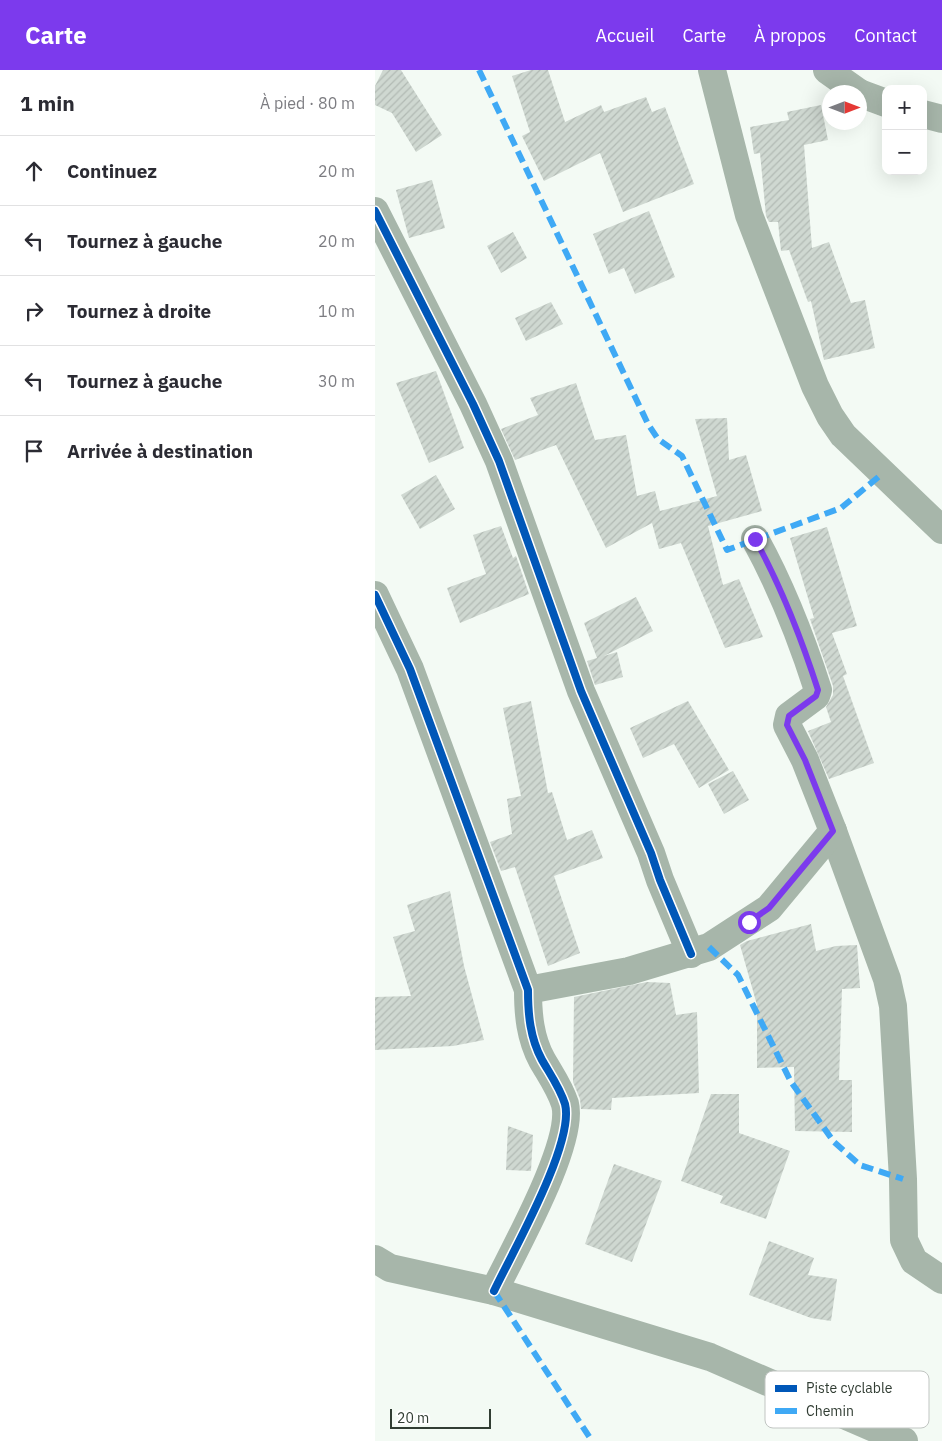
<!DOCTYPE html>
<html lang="fr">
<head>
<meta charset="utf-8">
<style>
  body { margin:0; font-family:"IBM Plex Sans",sans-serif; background:#f2f2f3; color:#2b2b33 }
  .controls { position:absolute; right:15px; top:15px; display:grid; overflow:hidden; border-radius:10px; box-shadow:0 5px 20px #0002 }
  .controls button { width:45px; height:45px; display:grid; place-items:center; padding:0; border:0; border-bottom:1px solid #e1e1e2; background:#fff; color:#2b2b33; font:25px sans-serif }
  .compass { position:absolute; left:447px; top:15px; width:45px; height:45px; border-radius:50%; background:#fff; box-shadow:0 5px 20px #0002; rotate:90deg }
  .scale { position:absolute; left:15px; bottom:12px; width:101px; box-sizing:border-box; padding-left:5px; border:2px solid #313d33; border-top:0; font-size:14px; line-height:18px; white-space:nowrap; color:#313d33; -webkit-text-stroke:4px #fff; paint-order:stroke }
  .stop { position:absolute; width:15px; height:15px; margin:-11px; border:4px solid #7c3aed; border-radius:50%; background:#fff }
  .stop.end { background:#7c3aed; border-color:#fff; box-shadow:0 1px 5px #0008 }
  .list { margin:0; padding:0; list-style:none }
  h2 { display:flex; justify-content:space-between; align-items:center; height:65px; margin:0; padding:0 20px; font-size:21px }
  h2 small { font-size:16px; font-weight:400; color:#7c7c81 }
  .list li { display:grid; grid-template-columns:32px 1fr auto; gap:15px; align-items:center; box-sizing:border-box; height:70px; padding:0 20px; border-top:1px solid #e1e1e2 }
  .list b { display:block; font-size:19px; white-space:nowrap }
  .list em { font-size:16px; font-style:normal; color:#7c7c81 }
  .icon { flex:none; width:28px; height:28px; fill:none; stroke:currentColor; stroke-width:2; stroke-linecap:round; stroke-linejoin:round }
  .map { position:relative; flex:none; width:567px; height:1371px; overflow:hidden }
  header { display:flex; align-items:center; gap:30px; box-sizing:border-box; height:70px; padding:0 25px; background:#7c3aed; color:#fff }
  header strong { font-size:24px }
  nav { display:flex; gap:28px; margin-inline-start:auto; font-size:18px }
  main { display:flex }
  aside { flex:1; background:#fff }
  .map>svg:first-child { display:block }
</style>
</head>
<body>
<header>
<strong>Carte</strong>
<nav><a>Accueil</a><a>Carte</a><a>À propos</a><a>Contact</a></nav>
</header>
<main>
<aside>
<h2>1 min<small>À pied · 80 m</small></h2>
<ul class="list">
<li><svg class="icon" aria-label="ahead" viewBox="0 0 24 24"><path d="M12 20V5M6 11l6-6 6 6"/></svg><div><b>Continuez</b></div><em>20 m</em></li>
<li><svg class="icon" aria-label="left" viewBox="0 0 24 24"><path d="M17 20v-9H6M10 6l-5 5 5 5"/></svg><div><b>Tournez à gauche</b></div><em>20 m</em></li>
<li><svg class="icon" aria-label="right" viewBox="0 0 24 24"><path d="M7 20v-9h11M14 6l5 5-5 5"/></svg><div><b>Tournez à droite</b></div><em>10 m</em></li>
<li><svg class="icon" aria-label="left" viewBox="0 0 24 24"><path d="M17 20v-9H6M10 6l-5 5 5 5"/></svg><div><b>Tournez à gauche</b></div><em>30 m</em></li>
<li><svg class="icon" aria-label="arrive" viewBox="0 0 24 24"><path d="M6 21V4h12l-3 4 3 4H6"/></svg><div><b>Arrivée à destination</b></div></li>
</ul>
</aside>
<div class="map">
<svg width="567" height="1371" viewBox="0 0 567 1371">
  <defs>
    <pattern id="building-hatch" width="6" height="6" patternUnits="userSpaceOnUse" patternTransform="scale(1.25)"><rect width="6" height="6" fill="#cfd8d1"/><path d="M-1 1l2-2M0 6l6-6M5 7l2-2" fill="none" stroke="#b2bab4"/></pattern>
  </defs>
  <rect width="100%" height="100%" fill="#f3faf4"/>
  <!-- building -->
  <g fill="url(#building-hatch)">
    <polygon points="8,0 26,0 67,65 41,82 17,43 0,35 0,16"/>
    <polygon points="156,0 173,0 190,52 226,35 229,42 271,27 277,42 290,37 319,114 248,142 225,83 169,111 147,66 155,62 137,6"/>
    <polygon points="446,35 453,70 429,75 437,178 454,172 476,233 490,230 500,278 449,290 436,231 433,232 414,180 406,181 403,152 394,152 391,146 385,83 379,84 375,57 414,50 412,42"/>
    <polygon points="57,110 70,158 34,168 21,120"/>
    <polygon points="274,141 300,207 260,224 249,198 234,204 218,164"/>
    <polygon points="138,162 152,188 126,203 112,176"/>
    <polygon points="176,232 188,254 151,271 140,248"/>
    <polygon points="61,301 89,378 54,393 21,313"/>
    <polygon points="201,313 220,370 251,365 262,426 280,421 285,441 342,426 320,349 352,348 354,390 371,385 387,441 333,456 348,515 364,509 388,567 350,578 306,473 284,479 277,453 231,478 181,375 140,390 126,359 163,345 155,328"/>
    <polygon points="61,405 80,439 45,459 26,425"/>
    <polygon points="126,456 138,488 141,486 154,524 85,553 72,518 111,504 98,465"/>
    <polygon points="452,457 482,556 457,563 472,604 468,606 499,693 454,709 433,661 456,652 451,637 458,625 458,616 435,549 439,548 415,468"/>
    <polygon points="261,527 278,561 229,586 242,582 248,607 220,615 212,591 222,588 209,553"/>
    <polygon points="156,631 173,723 177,722 192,770 217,760 228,788 179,806 205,883 173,896 140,797 126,801 115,772 137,764 132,729 146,726 128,638"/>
    <polygon points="313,631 354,700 324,718 299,674 268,688 255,658"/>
    <polygon points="358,701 374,730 349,744 333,714"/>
    <polygon points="75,821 89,896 109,970 78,976 0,980 0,927 36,926 18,867 40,861 32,835"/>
    <polygon points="436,854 441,881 461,876 482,875 485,918 467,919 464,1010 477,1010 477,1062 420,1061 419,997 382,998 382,935 365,875 372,871"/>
    <polygon points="272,912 295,913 301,945 322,942 324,1023 237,1028 236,1040 206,1039 205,1029 198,1012 199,927"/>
    <polygon points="336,1024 364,1024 364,1063 415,1081 391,1149 345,1133 348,1126 306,1111"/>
    <polygon points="133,1056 158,1065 156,1101 131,1100"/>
    <polygon points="239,1094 287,1111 257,1192 210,1174"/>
    <polygon points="394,1171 439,1188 433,1205 462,1209 456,1251 436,1248 374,1225"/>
  </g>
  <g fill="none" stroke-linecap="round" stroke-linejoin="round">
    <!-- street -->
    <g stroke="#a7b6aa" stroke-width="28">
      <polyline points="337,0 374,145 440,316 455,346 468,365 567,460"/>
      <polyline points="452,0 483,22"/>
      <polyline points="484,23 511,33"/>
      <polyline points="548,44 567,49"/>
      <polyline points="0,141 98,334 124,391 206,621 276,783 285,810 316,884"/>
      <path d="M0 525 35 599 153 920C153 944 155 968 167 990 175 1004 185 1018 190 1034 200 1073 137 1183 119 1221"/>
      <polyline points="458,761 512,909 518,936 528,1109 529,1170 539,1191 567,1210"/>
      <path d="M153 920 254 901 334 877 394 838 458 761 430 690 412 655 414 646 441 626 443 620C426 567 407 518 380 469"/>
      <polyline points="0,1189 15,1198 119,1221 335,1287 529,1371"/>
    </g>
    <!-- quiet -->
    <g stroke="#3fa9f5" stroke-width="6" stroke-dasharray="12 6" stroke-linecap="butt">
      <polyline points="104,0 273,354 283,369 307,386 352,480 466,438 507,404"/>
      <polyline points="334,877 363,905 416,1012 459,1072 485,1095 528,1109"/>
      <polyline points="119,1221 217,1371"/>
    </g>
    <defs>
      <g id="cycleway">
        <polyline points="0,141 98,334 124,391 206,621 276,783 285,810 316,884"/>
        <path d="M0 525 35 599 153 920C153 944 155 968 167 990 175 1004 185 1018 190 1034 200 1073 137 1183 119 1221"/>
      </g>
    </defs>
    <!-- cycleway casing -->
    <use href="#cycleway" stroke="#fff" stroke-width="11"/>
    <!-- cycleway -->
    <use href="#cycleway" stroke="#0057b8" stroke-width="8"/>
  </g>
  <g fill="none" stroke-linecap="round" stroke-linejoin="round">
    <!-- route -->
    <path stroke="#7c3aed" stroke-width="6" d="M374 852 394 838 458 761 430 690 412 655 414 646 441 626 443 620C426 567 407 518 380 469"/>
  </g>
  <!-- legend -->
  <rect x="390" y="1301" width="164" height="57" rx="8" fill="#fff" stroke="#c1c5c2" stroke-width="1"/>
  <rect x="400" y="1315" width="22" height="7" fill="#0057b8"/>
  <rect x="400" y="1338" width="22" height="6" fill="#3fa9f5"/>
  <g font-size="14" fill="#313d33">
    <text x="431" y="1323">Piste cyclable</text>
    <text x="431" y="1346">Chemin</text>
  </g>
</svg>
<div class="controls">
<button>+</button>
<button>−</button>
</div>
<svg class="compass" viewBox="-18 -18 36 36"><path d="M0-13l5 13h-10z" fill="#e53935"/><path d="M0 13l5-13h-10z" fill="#7c7c81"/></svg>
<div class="scale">20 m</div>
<div class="stop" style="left:374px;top:852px"></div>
<div class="stop end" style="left:380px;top:469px"></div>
</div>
</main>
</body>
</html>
